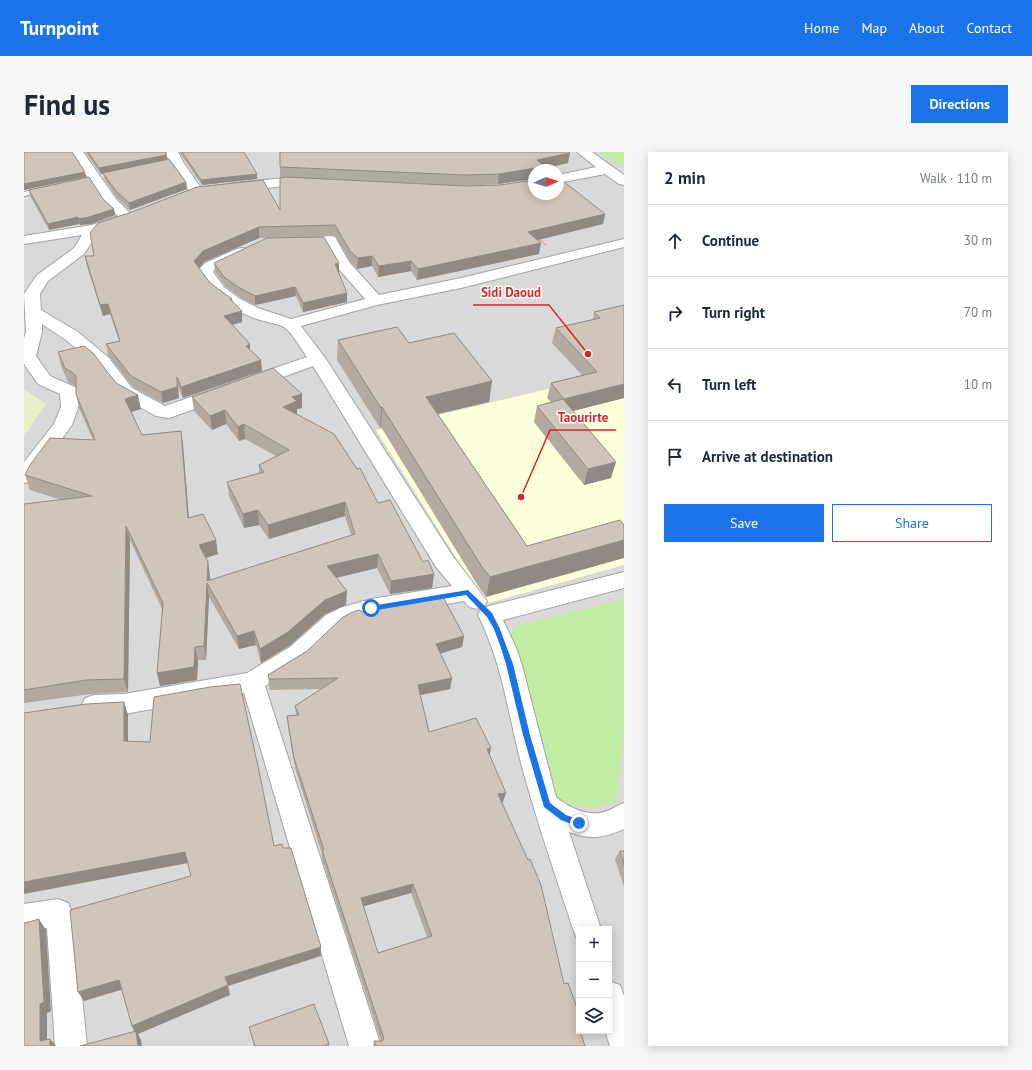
<!DOCTYPE html>
<html lang="en">
<head>
<meta charset="utf-8">
<style>
  body { margin:0; font-family:"PT Sans",sans-serif; background:#f6f6f7; color:#1f2937 }
  .controls { position:absolute; right:12px; bottom:12px; display:grid; overflow:hidden; border-radius:0px; box-shadow:0 2px 10px #0003 }
  .controls button { width:36px; height:36px; display:grid; place-items:center; padding:0; border:0; border-bottom:1px solid #e0e1e3; background:#fff; color:#1f2937; font:20px sans-serif }
  .compass { position:absolute; left:504px; top:12px; width:36px; height:36px; border-radius:50%; background:#fff; box-shadow:0 2px 10px #0003; rotate:87deg }
  .stop { position:absolute; width:12px; height:12px; margin:-9px; border:3px solid #1a73e8; border-radius:50%; background:#fff }
  .stop.end { background:#1a73e8; border-color:#fff; box-shadow:0 1px 4px #0008 }
  .list { margin:0; padding:0; list-style:none }
  h2 { display:flex; justify-content:space-between; align-items:center; height:52px; margin:0; padding:0 16px; font-size:17px }
  h2 small { font-size:13px; font-weight:400; color:#747a83 }
  .list li { display:grid; grid-template-columns:26px 1fr auto; gap:12px; align-items:center; box-sizing:border-box; height:72px; padding:0 16px; border-top:1px solid #e0e1e3 }
  .list b { display:block; font-size:15px; white-space:nowrap }
  .list em { font-size:13px; font-style:normal; color:#747a83 }
  .actions { display:flex; gap:8px; padding:12px 16px }
  .actions a { flex:1; padding:9px 0; border:1px solid #1a73e8; border-radius:0px; text-align:center; font-size:14px; color:#1a73e8 }
  .actions .main { background:#1a73e8; color:#fff }
  .icon { flex:none; width:22px; height:22px; fill:none; stroke:currentColor; stroke-width:2; stroke-linecap:round; stroke-linejoin:round }
  .map { position:relative; flex:none; width:600px; height:894px; overflow:hidden; border-radius:0px }
  header { display:flex; align-items:center; gap:24px; box-sizing:border-box; height:56px; padding:0 20px; background:#1a73e8; color:#fff }
  header strong { font-size:19px }
  nav { display:flex; gap:22px; margin-inline-start:auto; font-size:14px }
  .intro { display:flex; align-items:center; justify-content:space-between; box-sizing:border-box; height:96px; padding:0 24px }
  h1 { margin:0; font-size:28px }
  .button { padding:10px 18px; border-radius:0px; background:#1a73e8; color:#fff; font-size:14px; font-weight:700 }
  main { display:flex; gap:24px; padding:0 24px }
  aside { flex:1; background:#fff; border-radius:0px; box-shadow:0 2px 10px #0003 }
  .map>svg:first-child { display:block }
</style>
</head>
<body>
<header>
<strong>Turnpoint</strong>
<nav><a>Home</a><a>Map</a><a>About</a><a>Contact</a></nav>
</header>
<div class="intro"><h1>Find us</h1><a class="button">Directions</a></div>
<main>
<div class="map">
<svg width="600" height="894" viewBox="0 0 600 894">
  <rect width="100%" height="100%" fill="#efebe1"/>
  <!-- residential -->
  <path fill="#dad9d9" fill-rule="evenodd" d="M0 0H600V894H0V284L21 252 0 237ZM510 18H534V42H510ZM555 777H585V879H555Z"/>
  <!-- education -->
  <polygon fill="#fcffda" points="600,219 600,413 461,452 352,278"/>
  <!-- farmland -->
  <polygon fill="#eaefca" points="0,237 22,252 0,284"/>
  <!-- grass -->
  <g fill="#c1eda2">
    <polygon points="576,0 600,0 600,16"/>
    <path d="M598 448 600 449V575L593 649C570 658 558 655 535 649L488 483 490 474Z"/>
  </g>
  <g fill="none" stroke-linecap="round" stroke-linejoin="round">
    <defs>
      <polygon id="lane" points="19,36 22,38 21,39 0,44 0,40"/>
      <g id="street">
        <path d="M47 0H59L92 47 111 66 109 69 75 80 60 102 24 129 16 142 17 158 54 180 85 206 108 236 141 254 283 205C278 198 267 179 260 175 252 171 242 170 233 167 205 157 189 145 173 120L181 111 213 97 218 96 223 97 225 100 223 103 191 117 189 120 200 135 216 147 234 156 267 167 341 147 313 115 301 93 272 94 267 93 265 90 267 87 272 86 306 84 311 85 325 110 355 143 437 126 600 87V95L437 136 353 153 277 174 302 207 428 403 463 449 460 455C450 458 446 457 440 449L347 465 330 469 318 475 282 509 241 534 357 894H325L220 541 100 562 70 563 61 560 58 553 61 546 70 543 100 542 223 521 266 495 302 463 316 456 347 447 428 434 412 415 289 214 151 264 145 266 132 264 96 244 73 214 42 188 18 172V180L12 204 26 224 51 235 54 239 55 253 48 273 7 329 0 331V310L30 272 37 255 36 242 14 232 0 212V186L2 180 0 142 13 123 50 96 58 83 0 92V84L68 73 94 64 82 53Z"/>
        <polygon points="142,0 154,0 159,10 180,40 178,43 173,44 168,43 145,10"/>
        <polygon points="553,0 568,0 600,23 600,33 595,32 581,22 534,31 534,23 572,15"/>
        <polygon points="261,26 291,28 293,31 291,34 261,34 210,39 205,38 203,35 205,32 210,31"/>
        <path d="M600 420V436L479 468 493 498 499 517 532 645C545 656 566 666 583 659 589 657 594 653 600 651V677C579 686 567 688 545 680L577 777H555V788L553 787 549 777C531 722 512 667 497 611 484 561 478 510 454 463L457 457 465 454Z"/>
        <polygon points="34,747 44,751 50,764 63,894 31,894 23,776 0,780 0,752"/>
        <polygon points="585,829 596,833 600,844 600,894 586,894 581,879 585,879"/>
      </g>
    </defs>
    <!-- lane casing -->
    <use href="#lane" stroke="#a3a3a3" stroke-width="2"/>
    <!-- street casing -->
    <use href="#street" stroke="#a3a3a3" stroke-width="2"/>
    <!-- path -->
    <polyline stroke="#ff7e62" stroke-width="1.5" stroke-dasharray="1.5 1.5" stroke-linecap="butt" points="514,86 522,93"/>
    <!-- lane -->
    <use href="#lane" fill="#fff" fill-rule="evenodd"/>
    <!-- street -->
    <use href="#street" fill="#fff" fill-rule="evenodd"/>
  </g>
  <!-- wall -->
  <g fill="#b2a9a0" fill-rule="evenodd">
    <polygon points="61,0 142,0 143,8 162,30 163,37 106,58 93,46 81,28 79,22 77,22"/>
    <polygon points="155,0 220,0 233,27 178,33"/>
    <polygon points="256,0 544,11 522,16 525,18 510,18 510,27 474,32 440,34 256,25"/>
    <polygon points="62,25 79,47 90,57 91,63 67,72 56,73 55,72 25,78 6,44 5,38"/>
    <polygon points="256,58 581,62 579,72 513,88 515,102 393,128 387,119 354,125 348,114 333,117 326,109 311,84 235,86 180,110 175,116 186,131 208,147 209,150 218,159 218,170 208,173 226,192 226,198 238,219 159,246 154,236 155,246 139,251 109,235 84,203 82,192 95,189 86,162 79,164 63,115 61,104 70,104"/>
    <polygon points="190,111 315,111 315,120 314,120 323,150 279,160 272,144 231,153 217,146 201,134 191,120"/>
    <polygon points="600,153 600,246 549,259 587,326 560,333 510,270 513,254 527,250 523,246 527,231 558,223 528,191 532,176 569,167 570,160"/>
    <polygon points="314,188 385,191 468,229 465,250 414,262 503,394 462,445 454,434 357,275 356,276 313,208"/>
    <polygon points="34,200 92,231 117,257 107,260 118,283 157,279 159,293 165,366 194,402 182,406 186,423 186,429 327,383 321,364 245,387 235,373 220,376 205,344 203,330 235,321 235,313 252,304 221,287 215,289 202,272 188,278 170,259 168,245 278,242 278,256 273,257 273,262 354,351 399,410 410,422 408,436 366,442 353,416 312,426 322,453 301,462 265,494 237,511 232,493 215,497 185,445 182,508 174,508 173,528 136,534 138,457 106,388 104,540 67,542 0,551 0,352 38,348 6,338 1,323 69,288 55,256 52,242 52,234 44,230 37,214"/>
    <path d="M338 460 440 484 438 495 416 502 428 526 426 537 396 543 405 580 466 603 479 650 478 651 540 832 555 879H559L557 882 561 894H349L350 889H357L298 707V702L271 616 264 575 263 564 272 563 271 554 297 537 246 538 245 534 244 523 283 499ZM387 741 403 785 354 801 340 754Z"/>
    <polygon points="596,699 600,699 600,735 591,707"/>
    <polygon points="225,875 305,892 305,894 230,894"/>
  </g>
  <!-- shaded-wall -->
  <g fill="#918a82">
    <polygon points="546,1 544,11 513,18 512,16 511,18 510,18 510,27 474,32 475,22 513,8"/>
    <polygon points="142,3 143,8 77,22 75,16"/>
    <polygon points="61,20 62,25 0,38 0,32"/>
    <polygon points="233,22 233,27 178,33 177,28"/>
    <polygon points="162,30 163,37 106,58 105,51"/>
    <polygon points="90,57 91,63 67,72 56,73 54,67"/>
    <polygon points="581,62 579,72 502,91 504,80"/>
    <polygon points="54,65 55,72 25,78 24,72"/>
    <polygon points="235,75 235,86 180,110 172,120 170,109 179,99"/>
    <polygon points="517,91 515,102 393,128 394,117"/>
    <polygon points="348,104 348,114 333,117 334,106"/>
    <polygon points="387,109 387,119 354,125 355,114"/>
    <polygon points="315,111 315,120 311,121 311,112"/>
    <polygon points="271,135 272,144 231,153 231,144"/>
    <polygon points="323,141 323,150 279,160 279,151"/>
    <polygon points="84,152 86,162 79,164 76,153"/>
    <polygon points="218,159 218,170 201,175 200,164"/>
    <polygon points="226,192 226,203 222,194"/>
    <polygon points="237,208 238,219 159,246 157,235"/>
    <polygon points="153,225 155,246 139,251 137,240"/>
    <polygon points="468,229 465,250 400,265 402,245"/>
    <polygon points="600,232 600,246 537,262 540,247"/>
    <polygon points="278,242 278,256 273,257 273,263 259,255 268,245"/>
    <polygon points="114,243 117,257 104,261 101,247"/>
    <polygon points="358,255 357,275 356,276 357,256"/>
    <polygon points="201,258 202,272 188,278 186,264"/>
    <polygon points="220,272 221,287 215,289 214,275"/>
    <polygon points="157,279 159,293 166,380 164,366"/>
    <polygon points="592,310 587,326 560,333 564,317"/>
    <polygon points="321,350 321,364 245,387 244,373"/>
    <polygon points="234,358 235,373 220,376 219,362"/>
    <polygon points="102,374 106,388 104,540 100,527"/>
    <polygon points="192,388 194,402 178,407 175,393"/>
    <polygon points="600,388 600,406 462,445 466,425"/>
    <polygon points="354,402 353,416 303,428 303,414"/>
    <polygon points="184,410 186,423 186,436 183,429"/>
    <polygon points="410,422 408,436 366,442 367,429"/>
    <polygon points="183,431 185,445 182,508 180,494"/>
    <polygon points="323,439 322,453 301,462 265,494 237,511 236,497 301,448"/>
    <polygon points="230,479 232,493 215,497 213,484"/>
    <polygon points="440,484 438,495 410,503 412,492"/>
    <polygon points="171,495 174,508 173,528 136,534 133,521"/>
    <polygon points="428,526 426,537 392,544 394,533"/>
    <polygon points="100,550 104,563 104,601 100,589"/>
    <polygon points="467,596 465,607 463,597"/>
    <polygon points="482,641 479,650 471,652 474,642"/>
    <polygon points="161,700 164,711 0,742 0,730"/>
    <polygon points="389,732 387,741 337,755 337,746"/>
    <polygon points="15,767 22,778 27,859 23,861 23,894 16,889"/>
    <polygon points="297,795 297,804 204,834 206,843 114,882 117,888 118,894 114,894 112,883 108,874 201,825"/>
    <polygon points="95,828 100,837 60,849 54,840"/>
    <polygon points="26,887 32,894 26,894"/>
  </g>
  <!-- building -->
  <g fill="#cfc5ba" stroke="#918a82" fill-rule="evenodd">
    <polygon points="0,0 48,0 61,20 0,32"/>
    <polygon points="64,0 142,0 142,3 75,16"/>
    <polygon points="158,0 220,0 233,22 177,28"/>
    <polygon points="256,0 545,0 546,1 513,8 525,18 513,18 512,16 475,22 441,23 256,15"/>
    <polygon points="145,7 162,30 105,51 92,39 79,21"/>
    <polygon points="65,25 79,47 90,57 65,65 54,67 54,65 24,72 5,38"/>
    <polygon points="261,25 441,34 476,33 510,28 510,42 534,42 534,25 581,62 504,80 517,91 394,117 387,109 355,114 348,104 334,106 326,99 311,73 235,75 179,99 170,109 186,131 208,147 206,147 218,159 200,164 226,192 222,194 237,208 157,235 153,225 153,235 137,240 107,224 82,192 96,189 84,152 76,153 61,104 70,104 66,81 74,71 108,60 173,35 239,28 256,58 256,26"/>
    <polygon points="300,85 315,111 311,112 323,141 279,151 271,135 231,144 216,136 200,125 190,111 243,86"/>
    <polygon points="600,153 600,232 540,247 527,231 573,220 532,176 576,166 570,160"/>
    <polygon points="373,175 385,191 430,181 468,229 402,245 503,394 596,368 600,373 600,388 466,425 458,415 358,255 357,256 314,188"/>
    <polygon points="60,194 69,201 92,231 114,243 101,247 118,283 157,279 164,366 179,362 192,388 175,393 184,410 183,429 331,382 321,350 244,373 234,358 219,362 203,330 240,320 235,313 265,298 220,272 214,275 201,258 186,264 168,245 249,216 278,242 268,245 273,249 259,255 310,282 333,317 336,316 354,351 366,348 399,410 404,408 410,422 367,429 354,402 303,414 323,439 301,448 264,480 236,497 230,479 213,484 183,431 180,494 171,495 170,515 133,521 139,451 102,374 100,527 62,528 0,538 0,352 68,344 1,323 6,313 26,286 71,288 52,242 52,224 48,220 41,216 34,200"/>
    <polygon points="539,247 592,310 564,317 513,254"/>
    <path d="M418 443 440 484 412 492 428 526 394 533 405 580 452 566 467 596 463 597 482 641 474 642 504 708 506 707 517 733 540 832 544 831 555 861V879H556L561 894H352L350 889H358L360 887 298 698H300L270 606 263 564 275 563 271 554 314 526 245 527 244 523 283 499 319 465 331 459 336 458 338 460 356 454ZM389 732 408 784 354 801 337 746Z"/>
    <polygon points="216,532 235,619 250,694 258,692 259,696 267,696 297,795 201,825 204,833 108,874 95,828 54,840 46,758 167,724 161,700 0,730 0,561 62,552 100,550 100,589 126,590 130,545 186,535"/>
    <polygon points="596,699 600,699 600,713"/>
    <polygon points="15,767 20,850 16,852 16,889 26,887 26,894 0,894 0,771 5,770"/>
    <polygon points="290,852 305,892 300,894 231,894 225,875"/>
    <polygon points="112,879 114,894 56,894"/>
  </g>
  <!-- route -->
  <polygon fill="#1a73e8" points="444,438 468,461 476,477 489,512 506,583 526,651 542,663 558,669 558,674 555,675 537,668 520,655 499,583 482,512 476,493 470,477 463,465 442,443 347,459 344,456 347,454"/>
  <!-- callouts -->
  <path fill="none" stroke="#d62828" stroke-width="1.5" d="M564 202L525 153H449M497 345L526 278H592"/>
  <g fill="#d62828" stroke="#fff" stroke-width="1.5">
    <circle cx="564" cy="202" r="4"/>
    <circle cx="497" cy="345" r="4"/>
  </g>
  <g font-size="13" text-anchor="middle" font-weight="bold" fill="#d62828" stroke="#fff" stroke-width="3" stroke-linejoin="round" paint-order="stroke">
    <text x="487" y="145">Sidi Daoud</text>
    <text x="559" y="270">Taourirte</text>
  </g>
</svg>
<div class="controls">
<button>+</button>
<button>−</button>
<button><svg class="icon" aria-label="layers" viewBox="0 0 24 24"><path d="M12 4l9 5-9 5-9-5zM3 14l9 5 9-5"/></svg></button>
</div>
<svg class="compass" viewBox="-18 -18 36 36"><path d="M0-13l5 13h-10z" fill="#e53935"/><path d="M0 13l5-13h-10z" fill="#747a83"/></svg>
<div class="stop" style="left:347px;top:456px"></div>
<div class="stop end" style="left:555px;top:671px"></div>
</div>
<aside>
<h2>2 min<small>Walk · 110 m</small></h2>
<ul class="list">
<li><svg class="icon" aria-label="ahead" viewBox="0 0 24 24"><path d="M12 20V5M6 11l6-6 6 6"/></svg><div><b>Continue</b></div><em>30 m</em></li>
<li><svg class="icon" aria-label="right" viewBox="0 0 24 24"><path d="M7 20v-9h11M14 6l5 5-5 5"/></svg><div><b>Turn right</b></div><em>70 m</em></li>
<li><svg class="icon" aria-label="left" viewBox="0 0 24 24"><path d="M17 20v-9H6M10 6l-5 5 5 5"/></svg><div><b>Turn left</b></div><em>10 m</em></li>
<li><svg class="icon" aria-label="arrive" viewBox="0 0 24 24"><path d="M6 21V4h12l-3 4 3 4H6"/></svg><div><b>Arrive at destination</b></div></li>
</ul>
<div class="actions"><a class="main">Save</a><a>Share</a></div>
</aside>
</main>
</body>
</html>
